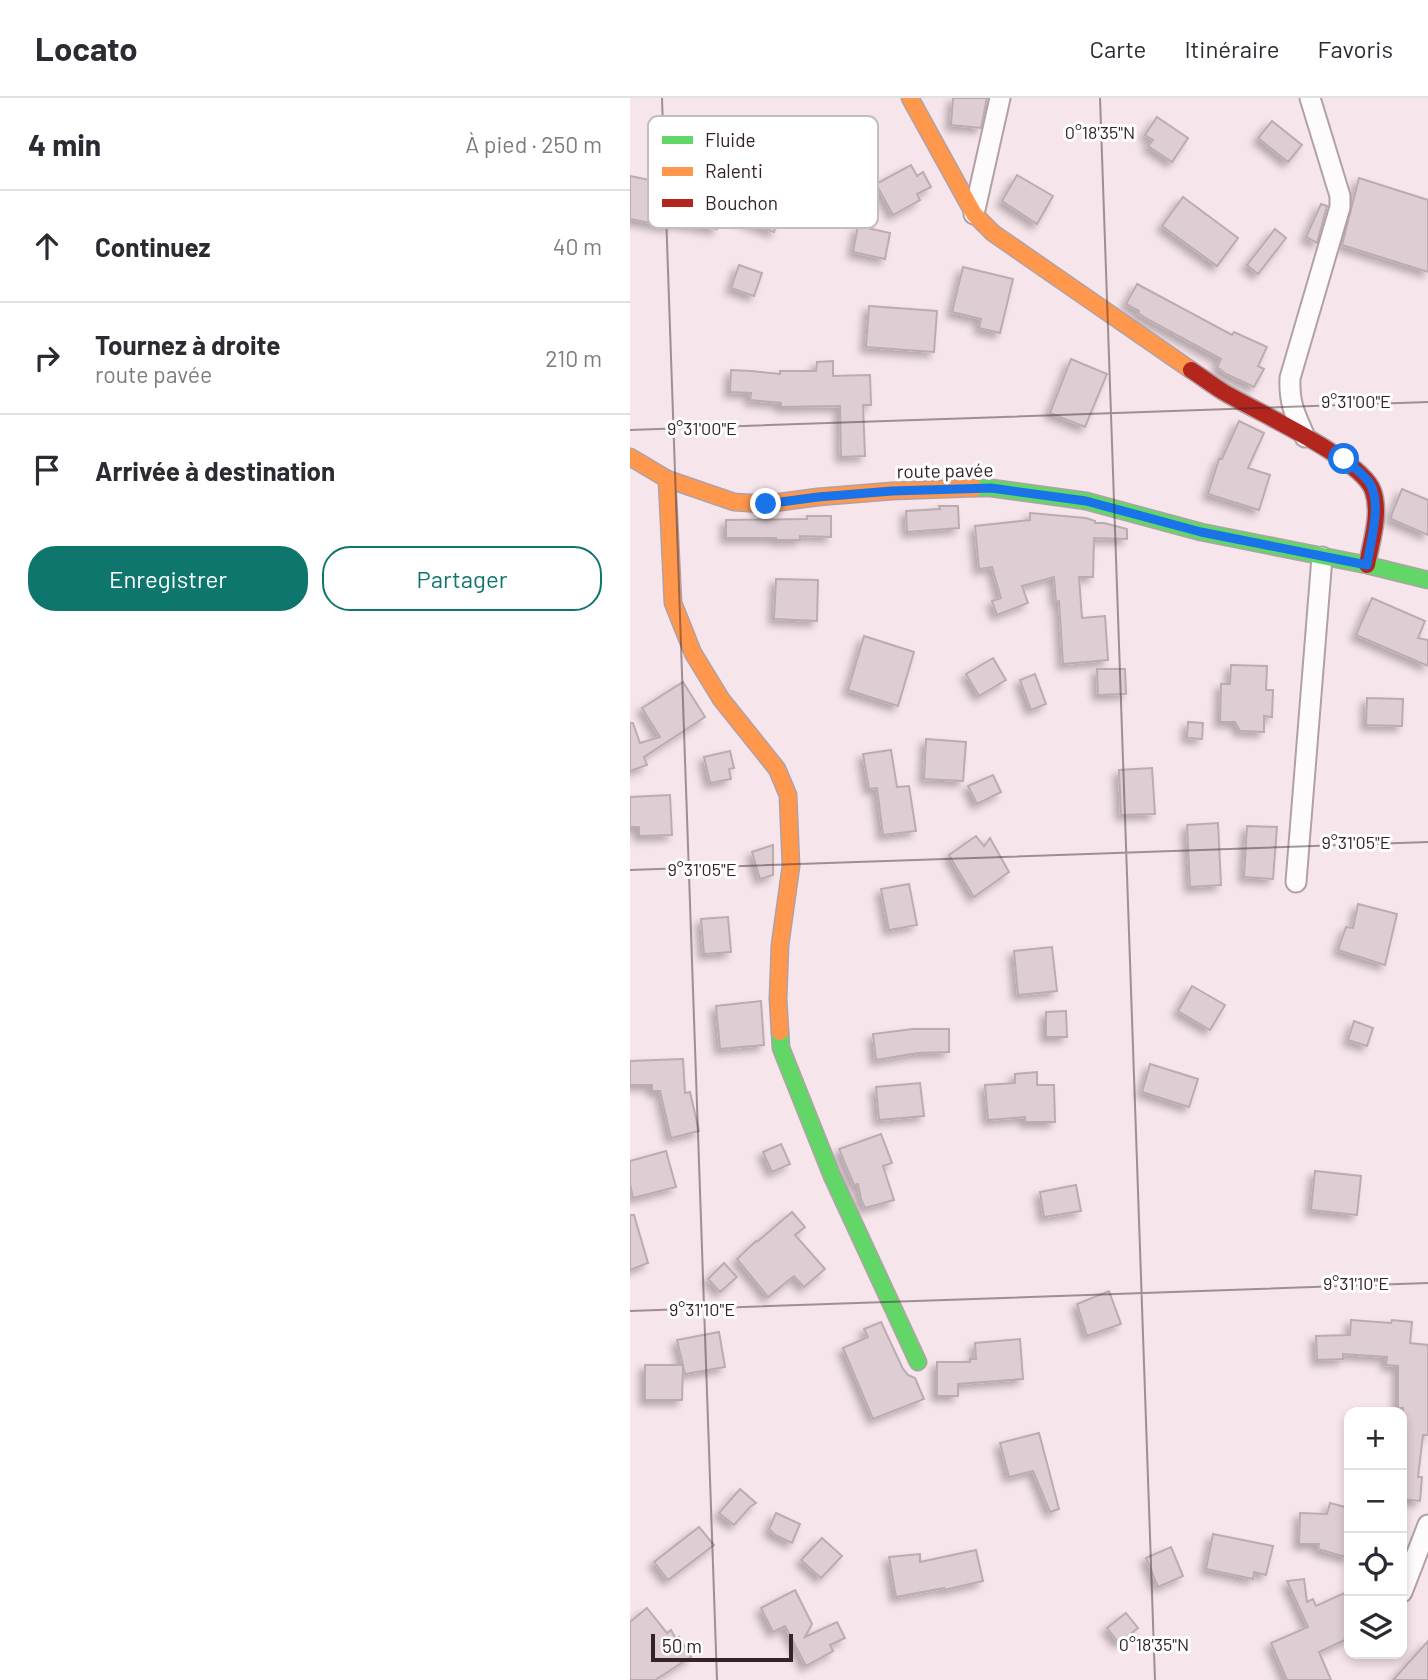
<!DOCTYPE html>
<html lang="fr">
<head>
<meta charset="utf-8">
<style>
  body { margin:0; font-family:Barlow,sans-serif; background:#f7f7f7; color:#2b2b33 }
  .controls { position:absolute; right:21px; bottom:21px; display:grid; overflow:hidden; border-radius:14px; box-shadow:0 4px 10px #0003 }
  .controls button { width:63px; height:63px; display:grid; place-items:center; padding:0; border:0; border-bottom:2px solid #e1e1e2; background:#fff; color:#2b2b33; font:35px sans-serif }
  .scale { position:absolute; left:21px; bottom:18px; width:142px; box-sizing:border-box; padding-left:7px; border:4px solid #352328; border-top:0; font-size:19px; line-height:24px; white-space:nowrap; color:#352328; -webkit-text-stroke:5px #fff; paint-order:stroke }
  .stop { position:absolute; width:21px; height:21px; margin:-16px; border:5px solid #1a73e8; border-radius:50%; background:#fff }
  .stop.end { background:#1a73e8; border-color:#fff; box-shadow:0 2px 7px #0008 }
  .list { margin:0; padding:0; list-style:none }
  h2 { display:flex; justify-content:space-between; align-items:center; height:91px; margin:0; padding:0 28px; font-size:30px }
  h2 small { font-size:23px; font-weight:400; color:#7c7c81 }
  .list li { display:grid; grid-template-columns:46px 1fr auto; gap:21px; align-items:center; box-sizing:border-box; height:112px; padding:0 28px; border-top:2px solid #e1e1e2 }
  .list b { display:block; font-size:26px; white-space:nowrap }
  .list p { margin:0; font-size:23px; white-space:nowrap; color:#7c7c81 }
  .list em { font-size:23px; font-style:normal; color:#7c7c81 }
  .actions { display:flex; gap:14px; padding:21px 28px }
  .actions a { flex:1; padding:16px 0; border:2px solid #0f766e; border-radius:28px; text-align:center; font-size:24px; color:#0f766e }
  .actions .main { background:#0f766e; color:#fff }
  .icon { flex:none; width:38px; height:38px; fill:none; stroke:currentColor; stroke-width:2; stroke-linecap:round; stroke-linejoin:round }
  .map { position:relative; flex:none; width:798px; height:1582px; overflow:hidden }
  header { display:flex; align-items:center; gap:42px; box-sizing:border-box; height:98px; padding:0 35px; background:#fff; border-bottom:2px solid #e1e1e2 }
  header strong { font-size:33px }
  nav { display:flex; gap:38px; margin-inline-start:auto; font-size:24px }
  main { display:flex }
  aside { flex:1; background:#fff }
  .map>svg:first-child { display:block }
</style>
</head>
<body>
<header>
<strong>Locato</strong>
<nav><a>Carte</a><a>Itinéraire</a><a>Favoris</a></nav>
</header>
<main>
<aside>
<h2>4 min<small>À pied · 250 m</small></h2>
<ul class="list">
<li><svg class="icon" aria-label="ahead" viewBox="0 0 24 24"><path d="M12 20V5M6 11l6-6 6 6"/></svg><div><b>Continuez</b></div><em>40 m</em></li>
<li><svg class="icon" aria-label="right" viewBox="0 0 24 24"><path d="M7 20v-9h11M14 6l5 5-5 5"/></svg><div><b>Tournez à droite</b><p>route pavée</p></div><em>210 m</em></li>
<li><svg class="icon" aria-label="arrive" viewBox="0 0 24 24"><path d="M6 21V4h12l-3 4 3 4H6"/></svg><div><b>Arrivée à destination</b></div></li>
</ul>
<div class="actions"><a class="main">Enregistrer</a><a>Partager</a></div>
</aside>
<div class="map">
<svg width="798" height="1582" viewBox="0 0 798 1582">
  <defs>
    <filter id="shadow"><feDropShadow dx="-5" dy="5" stdDeviation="3.5" flood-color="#0004"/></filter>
  </defs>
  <rect width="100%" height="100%" fill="#f6e5ea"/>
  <!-- building -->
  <g fill="#deced4" stroke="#bbacb2" stroke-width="2" filter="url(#shadow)">
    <polygon points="323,0 357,0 351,30 321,27"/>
    <polygon points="527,19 558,40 542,64 518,48 523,42 515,37"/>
    <polygon points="642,23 672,47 658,64 628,40"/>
    <polygon points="281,67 287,78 293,74 301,89 287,96 290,102 263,117 246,86"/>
    <polygon points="135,77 175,87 167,118 151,114 144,134 90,114 87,131 41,124 40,129 0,121 0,78 73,93 73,88 93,92 92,97 127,109"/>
    <polygon points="387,77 423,98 407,126 372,103"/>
    <polygon points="729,80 798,102 798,174 712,147"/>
    <polygon points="553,99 608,140 587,168 532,128"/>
    <polygon points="691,106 697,108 687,145 676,139"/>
    <polygon points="228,128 260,135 255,161 223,154"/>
    <polygon points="645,131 656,140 628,176 617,167"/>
    <polygon points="109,167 132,175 124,198 101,190"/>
    <polygon points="333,169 383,181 370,235 349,230 351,221 322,214"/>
    <polygon points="507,186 602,237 604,234 637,249 628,268 634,271 624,289 596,276 587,269 591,261 517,221 508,215 509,213 496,206"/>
    <polygon points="239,208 307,213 304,254 236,249"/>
    <polygon points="441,261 477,276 455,329 420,315"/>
    <polygon points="203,263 203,278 240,277 241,307 233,307 235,358 211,359 210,308 151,309 151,305 120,302 121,295 100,294 101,272 121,273 150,276 150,273 186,273 187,264"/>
    <polygon points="609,323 634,335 618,370 640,377 629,412 578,396 589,361 592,361"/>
    <polygon points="772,391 798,402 798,437 761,421 762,415"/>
    <polygon points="309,408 328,408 329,430 277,434 276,413 310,411"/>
    <polygon points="400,415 456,420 465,423 465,425 474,425 497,431 497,441 464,440 463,479 449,479 452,520 475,518 478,562 433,566 429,503 426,504 424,479 392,488 398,505 367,517 362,503 371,500 362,469 349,471 345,428 400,422"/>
    <polygon points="177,418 201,418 201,439 170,438 170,442 146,442 146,440 96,440 96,422 177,421"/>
    <polygon points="146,481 188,482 187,523 144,521"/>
    <polygon points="742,500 795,523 788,540 798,542 798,568 726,537"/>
    <polygon points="234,538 284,554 268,608 218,592"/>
    <polygon points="363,560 376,582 349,598 336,576"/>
    <polygon points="601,567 637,568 636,592 643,592 642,619 634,618 634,634 610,633 605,624 590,624 591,586 600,586"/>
    <polygon points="467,571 495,571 496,596 468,597"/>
    <polygon points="405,576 416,606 401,612 390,582"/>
    <polygon points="53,584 75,619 14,659 17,667 0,673 0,625 3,625 10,645 30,639 12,610"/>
    <polygon points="737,600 773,601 772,628 736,627"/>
    <polygon points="558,624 573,625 572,641 557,640"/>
    <polygon points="296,641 336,644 333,683 294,681"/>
    <polygon points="261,652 267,689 279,688 286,733 253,737 247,690 239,691 233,656"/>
    <polygon points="100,653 104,670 99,671 101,681 80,685 74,659"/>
    <polygon points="522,670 525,716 491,717 489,672"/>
    <polygon points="363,677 371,694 347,706 338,688"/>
    <polygon points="40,697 42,737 9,738 9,729 0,729 0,699"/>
    <polygon points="588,725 591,787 560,789 557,727"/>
    <polygon points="617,728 647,729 643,781 614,779"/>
    <polygon points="346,738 354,748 360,740 379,774 344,799 319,757"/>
    <polygon points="143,747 143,777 130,781 122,754"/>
    <polygon points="279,786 287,827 259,832 251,791"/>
    <polygon points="728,806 767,816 755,867 708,852 716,829 723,830"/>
    <polygon points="98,819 101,854 74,856 71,821"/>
    <polygon points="422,849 427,893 388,897 384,853"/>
    <polygon points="562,888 595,907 580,932 548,913"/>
    <polygon points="131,903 134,947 90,951 86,908"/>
    <polygon points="436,913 437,939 416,939 416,914"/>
    <polygon points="724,923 743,930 737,948 718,942"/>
    <polygon points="283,931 319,931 319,954 288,955 246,962 243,936"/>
    <polygon points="53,961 55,995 60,994 69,1033 41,1040 30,993 22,993 22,987 0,987 0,963"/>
    <polygon points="520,966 568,981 559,1009 512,994"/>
    <polygon points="407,974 407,987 424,987 425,1024 395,1024 395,1019 358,1022 355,987 385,985 385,976"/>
    <polygon points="290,985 294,1018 249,1022 246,989"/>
    <polygon points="251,1036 262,1065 253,1068 264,1102 235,1110 231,1101 228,1086 224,1087 209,1051"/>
    <polygon points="151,1046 160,1066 142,1074 133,1054"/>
    <polygon points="36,1053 46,1089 3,1100 0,1086 0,1063"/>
    <polygon points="685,1073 731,1078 727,1117 681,1112"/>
    <polygon points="446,1087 451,1113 414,1119 410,1094"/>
    <polygon points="162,1114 175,1129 165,1137 195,1171 174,1189 164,1178 138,1199 107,1161 126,1143 127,1144"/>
    <polygon points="0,1117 4,1117 18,1165 0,1172"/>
    <polygon points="94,1165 107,1179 90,1194 78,1181"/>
    <polygon points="479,1193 491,1226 457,1238 447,1206"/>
    <polygon points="721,1222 761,1225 762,1222 782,1224 780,1245 798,1247 798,1337 793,1337 788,1379 792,1379 790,1403 772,1401 773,1310 768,1310 768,1268 756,1267 757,1259 713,1256 713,1261 687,1262 686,1238 720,1237"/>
    <polygon points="251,1224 273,1271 278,1277 285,1280 294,1301 243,1321 213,1250 238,1239 234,1231"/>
    <polygon points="89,1234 95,1269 55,1276 47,1242"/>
    <polygon points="390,1241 393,1281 328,1286 328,1298 307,1298 307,1264 340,1264 340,1261 346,1261 345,1245"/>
    <polygon points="15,1267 53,1267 52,1302 15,1302"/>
    <polygon points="409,1335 429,1411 420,1414 403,1373 379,1379 370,1345"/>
    <polygon points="110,1391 126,1405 120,1409 104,1427 89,1415"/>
    <polygon points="700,1405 719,1410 719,1460 688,1451 689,1446 669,1446 670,1415 697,1416"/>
    <polygon points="146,1415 170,1426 162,1445 145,1437 139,1431"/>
    <polygon points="69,1429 84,1447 38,1482 24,1464"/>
    <polygon points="583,1436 643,1448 636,1477 624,1474 623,1481 576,1471"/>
    <polygon points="192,1440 212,1458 191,1480 171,1462"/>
    <polygon points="541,1449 553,1478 528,1489 516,1460"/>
    <polygon points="346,1452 353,1483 314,1492 314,1490 266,1499 259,1459 290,1456 290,1464"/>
    <polygon points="674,1481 677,1504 683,1501 686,1508 719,1493 719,1540 689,1554 701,1582 657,1582 641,1545 678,1529 657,1483"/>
    <polygon points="165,1492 182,1526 175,1539 207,1524 215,1540 200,1547 203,1553 176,1568 155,1528 143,1534 131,1510"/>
    <polygon points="17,1510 37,1535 41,1532 46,1541 49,1539 61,1559 25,1582 0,1582 0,1524"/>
    <polygon points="496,1515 508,1530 489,1545 477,1530"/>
    <polygon points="798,1543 798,1582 763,1582"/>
  </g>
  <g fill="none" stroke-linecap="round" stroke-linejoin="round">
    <defs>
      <g id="street">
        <polyline points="344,116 370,0"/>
        <path d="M675 339C665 316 659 306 660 280L710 109V98L680 0"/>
        <polyline points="666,784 692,459"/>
        <polyline points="772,1494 798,1427"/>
      </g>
      <g id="fast">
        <polyline points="345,390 361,390 456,403 571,434 737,467 798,482"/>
        <polyline points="150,934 151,950 202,1078 288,1264"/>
      </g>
      <g id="slow">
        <polyline points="280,0 344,116 363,135 561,272"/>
        <polyline points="0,359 37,381 104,404 136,406 188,399 262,393 345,390"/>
        <polyline points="37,381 43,505 63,555 91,601 147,671 158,697 161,768 150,847 148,901 150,934"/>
      </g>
      <path id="jam" d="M561 272C572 279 582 287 592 293 624 313 733 361 743 393 751 416 741 444 737 467"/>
    </defs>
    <!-- street casing -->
    <use href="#street" stroke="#b1a1a6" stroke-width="23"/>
    <!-- fast casing -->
    <use href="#fast" stroke="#b1a1a6" stroke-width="19"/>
    <!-- slow casing -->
    <use href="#slow" stroke="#b1a1a6" stroke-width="19"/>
    <!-- jam casing -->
    <use href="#jam" stroke="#b1a1a6" stroke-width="19"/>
    <!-- street -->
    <use href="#street" stroke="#fefbfc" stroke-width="19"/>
    <!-- fast -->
    <use href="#fast" stroke="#63d668" stroke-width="16"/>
    <!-- slow -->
    <use href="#slow" stroke="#ff974d" stroke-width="16"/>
    <!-- jam -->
    <use href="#jam" stroke="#b3261e" stroke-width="16"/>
  </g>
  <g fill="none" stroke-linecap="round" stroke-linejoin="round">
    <!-- route -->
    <path stroke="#1a73e8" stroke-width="9" d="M136 406 188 399 262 393 361 390 456 403 571 434 737 467C740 444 753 405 739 384 732 375 723 368 714 361"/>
  </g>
  <!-- ticks -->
  <path fill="none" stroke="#352328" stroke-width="2" stroke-opacity="0.45" d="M32 0 87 1582M470 0 525 1582M0 332 798 304M0 772 798 744M0 1213 798 1185"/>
  <g text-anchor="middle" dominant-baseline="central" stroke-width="6" stroke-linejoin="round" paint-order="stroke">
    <!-- street labels -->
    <g font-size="19" fill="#352328" stroke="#fff">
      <text transform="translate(315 372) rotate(-1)">route pavée</text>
    </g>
  </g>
  <!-- legend -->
  <rect x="18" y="18" width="230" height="112" rx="10" fill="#fff" stroke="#c2bdbe" stroke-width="2"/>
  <rect x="32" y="38" width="31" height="8" fill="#63d668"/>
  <rect x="32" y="69" width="31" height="9" fill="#ff974d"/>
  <rect x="32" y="101" width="31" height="8" fill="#b3261e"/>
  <g font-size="19" fill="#352328">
    <text x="75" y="49">Fluide</text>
    <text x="75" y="80">Ralenti</text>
    <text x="75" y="112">Bouchon</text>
  </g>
  <g font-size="18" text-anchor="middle" fill="#352328" stroke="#fff" stroke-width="6" stroke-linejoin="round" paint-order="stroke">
    <text x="470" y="41">0°18'35"N</text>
    <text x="726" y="310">9°31'00"E</text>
    <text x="72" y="337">9°31'00"E</text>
    <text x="726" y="751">9°31'05"E</text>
    <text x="72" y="778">9°31'05"E</text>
    <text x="726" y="1192">9°31'10"E</text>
    <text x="72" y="1218">9°31'10"E</text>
    <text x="524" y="1553">0°18'35"N</text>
  </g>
</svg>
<div class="controls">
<button>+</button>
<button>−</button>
<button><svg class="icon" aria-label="locate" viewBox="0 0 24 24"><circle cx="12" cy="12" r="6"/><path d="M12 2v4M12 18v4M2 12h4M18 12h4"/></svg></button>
<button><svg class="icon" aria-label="layers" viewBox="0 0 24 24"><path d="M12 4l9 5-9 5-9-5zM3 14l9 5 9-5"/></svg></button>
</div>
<div class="scale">50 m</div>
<div class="stop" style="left:714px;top:361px"></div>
<div class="stop end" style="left:136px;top:406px"></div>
</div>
</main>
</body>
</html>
